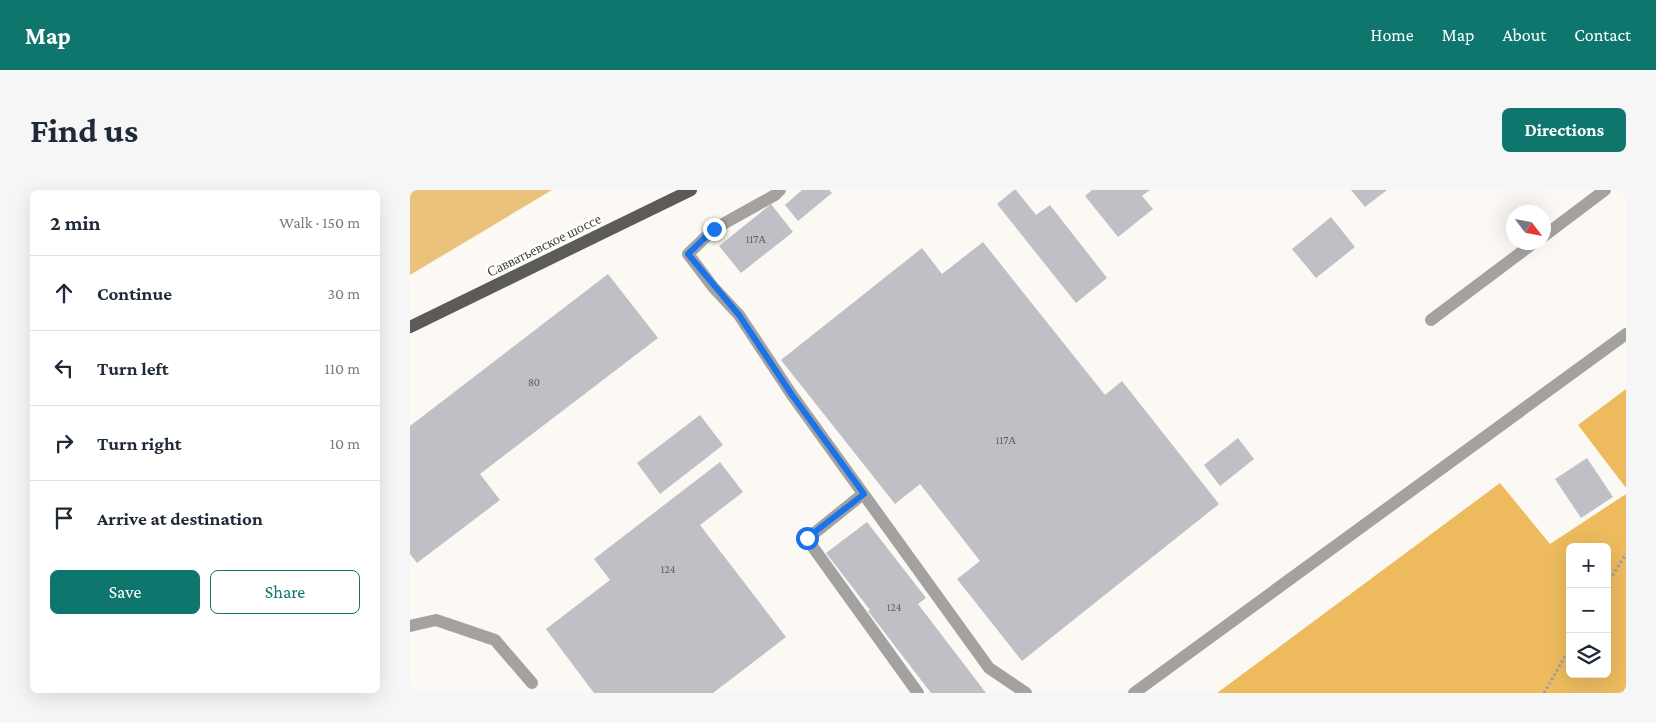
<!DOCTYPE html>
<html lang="en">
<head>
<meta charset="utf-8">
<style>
  body { margin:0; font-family:"Crimson Pro",serif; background:#f6f6f7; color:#1f2937 }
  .controls { position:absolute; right:15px; bottom:15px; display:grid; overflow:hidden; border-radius:8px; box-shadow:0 5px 20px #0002 }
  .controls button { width:45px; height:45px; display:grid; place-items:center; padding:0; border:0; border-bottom:1px solid #e0e1e3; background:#fff; color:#1f2937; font:25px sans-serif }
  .compass { position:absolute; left:1096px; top:15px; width:45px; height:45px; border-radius:50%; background:#fff; box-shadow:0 5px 20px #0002; rotate:122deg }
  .stop { position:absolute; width:15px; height:15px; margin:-11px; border:4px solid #1a73e8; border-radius:50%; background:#fff }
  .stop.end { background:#1a73e8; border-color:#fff; box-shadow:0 1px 5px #0008 }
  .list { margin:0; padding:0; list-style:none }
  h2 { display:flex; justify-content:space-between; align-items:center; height:65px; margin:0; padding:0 20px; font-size:21px }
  h2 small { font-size:16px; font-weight:400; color:#747a83 }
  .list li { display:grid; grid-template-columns:32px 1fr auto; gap:15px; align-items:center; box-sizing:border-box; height:75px; padding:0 20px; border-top:1px solid #e0e1e3 }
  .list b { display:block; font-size:19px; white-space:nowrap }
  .list em { font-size:16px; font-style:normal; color:#747a83 }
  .actions { display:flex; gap:10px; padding:15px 20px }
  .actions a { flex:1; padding:11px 0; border:1px solid #0f766e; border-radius:8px; text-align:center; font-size:18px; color:#0f766e }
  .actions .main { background:#0f766e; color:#fff }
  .icon { flex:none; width:28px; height:28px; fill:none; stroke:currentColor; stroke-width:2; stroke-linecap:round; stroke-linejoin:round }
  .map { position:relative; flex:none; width:1216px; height:503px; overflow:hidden; border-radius:8px }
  header { display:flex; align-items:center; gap:30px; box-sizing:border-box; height:70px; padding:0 25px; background:#0f766e; color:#fff }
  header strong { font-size:24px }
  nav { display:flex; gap:28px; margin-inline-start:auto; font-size:18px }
  .intro { display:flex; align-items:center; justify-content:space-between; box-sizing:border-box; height:120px; padding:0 30px }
  h1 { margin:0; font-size:35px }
  .button { padding:12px 22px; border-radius:8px; background:#0f766e; color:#fff; font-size:18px; font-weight:700 }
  main { display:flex; gap:30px; padding:0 30px }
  aside { flex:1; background:#fff; border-radius:8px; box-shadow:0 5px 20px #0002 }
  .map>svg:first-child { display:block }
</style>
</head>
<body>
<header>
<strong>Map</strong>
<nav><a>Home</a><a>Map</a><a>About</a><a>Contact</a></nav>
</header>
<div class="intro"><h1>Find us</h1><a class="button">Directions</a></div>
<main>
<aside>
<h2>2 min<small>Walk · 150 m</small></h2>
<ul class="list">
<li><svg class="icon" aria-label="ahead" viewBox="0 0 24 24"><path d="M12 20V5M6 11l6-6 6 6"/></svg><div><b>Continue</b></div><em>30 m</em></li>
<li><svg class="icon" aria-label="left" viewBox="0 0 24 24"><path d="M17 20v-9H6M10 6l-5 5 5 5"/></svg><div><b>Turn left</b></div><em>110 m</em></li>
<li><svg class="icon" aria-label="right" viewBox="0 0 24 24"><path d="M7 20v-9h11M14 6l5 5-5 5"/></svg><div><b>Turn right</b></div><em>10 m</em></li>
<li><svg class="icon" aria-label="arrive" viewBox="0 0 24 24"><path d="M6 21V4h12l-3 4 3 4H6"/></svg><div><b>Arrive at destination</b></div></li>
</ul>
<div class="actions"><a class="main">Save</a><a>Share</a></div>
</aside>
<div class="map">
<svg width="1216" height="503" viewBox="0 0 1216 503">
  <rect width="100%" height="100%" fill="#fcf9f4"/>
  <!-- green -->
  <polygon fill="#eac27b" points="0,0 142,0 0,85"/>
  <!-- forest -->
  <g fill="#edbb5e" fill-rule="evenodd">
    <polygon points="1216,199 1216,298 1168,235"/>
    <path d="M1090 293 1140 354 1216 304V503H807ZM1160 357H1197V484H1160Z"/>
  </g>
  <!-- building -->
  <g fill="#bec0c5">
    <polygon points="392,0 419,0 422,3 388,31 375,15"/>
    <polygon points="604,0 606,0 626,25 640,15 697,88 666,113 587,14"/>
    <polygon points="682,0 740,0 732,6 743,19 708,47 675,6"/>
    <polygon points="941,0 977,0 955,17"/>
    <polygon points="361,14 383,42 331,83 309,56"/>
    <polygon points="921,27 945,57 906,88 882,59"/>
    <polygon points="573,52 695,205 712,191 809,314 612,471 547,389 570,371 510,294 485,314 371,170 512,58 532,84"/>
    <polygon points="198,84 248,148 70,284 90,310 7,373 0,364 0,236"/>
    <polygon points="290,225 313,255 250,304 227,273"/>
    <polygon points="828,248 844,269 810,296 794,275"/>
    <polygon points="1177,268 1203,307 1171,328 1145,289"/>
    <polygon points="310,272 333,302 290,335 376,447 303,503 184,503 136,439 200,390 184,369"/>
    <polygon points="457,332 516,408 508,414 576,503 521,503 458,421 460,420 416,363"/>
  </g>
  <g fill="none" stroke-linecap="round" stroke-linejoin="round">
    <!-- path -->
    <g stroke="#a29f9c" stroke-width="3" stroke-dasharray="2.5 2.5" stroke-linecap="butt">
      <polyline points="1197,394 1216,364"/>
      <polyline points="1134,503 1160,458"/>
    </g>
    <!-- minor -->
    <g stroke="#a3a2a0" stroke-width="12">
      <polyline points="370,0 365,5 304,39 278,64 303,97 329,125 382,205 579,478 616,503"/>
      <polyline points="1134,46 1195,0"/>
      <polyline points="1021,130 1125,52"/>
      <polyline points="453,304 397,349 508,503"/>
      <polyline points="0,436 26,430 85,450 122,493"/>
      <polyline points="724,503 1216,144"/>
    </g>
    <!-- major -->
    <polyline stroke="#5d5b57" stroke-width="12" points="0,137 281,0"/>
  </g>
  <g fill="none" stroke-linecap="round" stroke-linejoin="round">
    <!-- route -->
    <polyline stroke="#1a73e8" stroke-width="6" points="304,39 278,64 329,125 382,205 454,304 397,348"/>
  </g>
  <g text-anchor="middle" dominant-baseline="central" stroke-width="5" stroke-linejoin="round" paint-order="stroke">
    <!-- number labels -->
    <g font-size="11" fill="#5e5d5d">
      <text x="346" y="49">117А</text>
      <text x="124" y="192">80</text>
      <text x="596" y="250">117А</text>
      <text x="258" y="379">124</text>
      <text x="484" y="417">124</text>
    </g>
    <!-- street labels -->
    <g font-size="14" fill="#3e3c3a" stroke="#fff">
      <text transform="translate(134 55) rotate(-26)">Савватьевское шоссе</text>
    </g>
  </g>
</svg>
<div class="controls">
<button>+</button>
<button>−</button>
<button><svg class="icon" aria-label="layers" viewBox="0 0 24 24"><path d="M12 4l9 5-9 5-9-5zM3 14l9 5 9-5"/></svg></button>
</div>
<svg class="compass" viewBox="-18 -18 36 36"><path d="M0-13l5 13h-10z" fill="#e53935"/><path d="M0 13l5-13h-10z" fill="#747a83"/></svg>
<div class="stop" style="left:397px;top:348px"></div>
<div class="stop end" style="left:304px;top:39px"></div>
</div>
</main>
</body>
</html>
